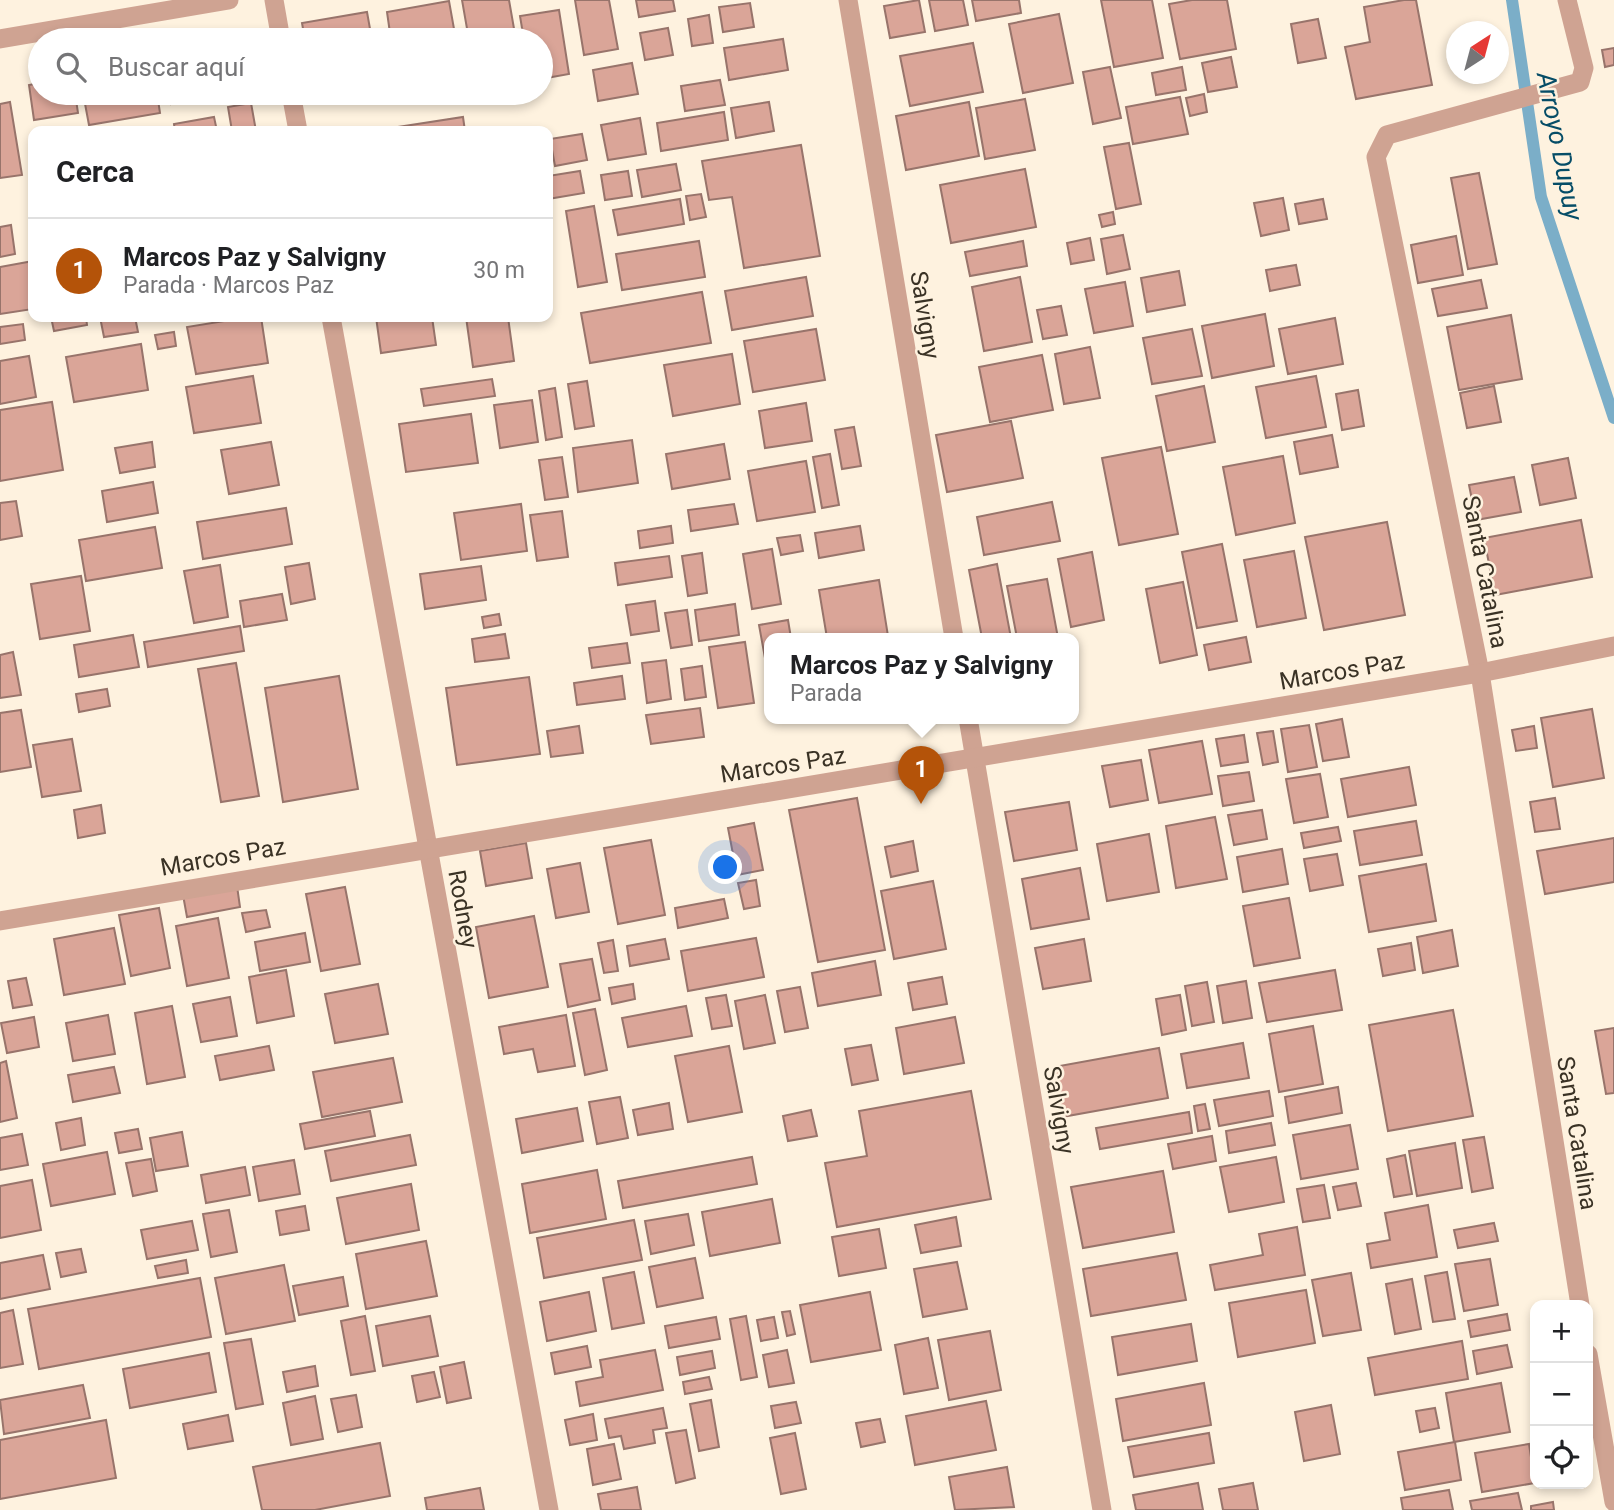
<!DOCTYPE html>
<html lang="es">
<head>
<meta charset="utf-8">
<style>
  body { margin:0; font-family:Roboto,sans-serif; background:#f2f2f2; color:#202124 }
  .controls { position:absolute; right:21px; bottom:21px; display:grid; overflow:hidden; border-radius:14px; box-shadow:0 4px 10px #0003 }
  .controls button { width:63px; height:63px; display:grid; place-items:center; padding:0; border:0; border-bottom:2px solid #e0e0e0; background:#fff; color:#202124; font:35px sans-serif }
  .compass { position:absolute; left:1446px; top:21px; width:63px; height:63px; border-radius:50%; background:#fff; box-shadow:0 4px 10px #0003; rotate:36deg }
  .you { position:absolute; left:726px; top:868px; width:24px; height:24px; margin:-18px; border:5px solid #fff; border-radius:50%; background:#1a73e8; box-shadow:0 0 0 10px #1a73e833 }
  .badge { display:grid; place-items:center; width:46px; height:46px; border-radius:50%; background:#b45309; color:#fff; font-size:23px; font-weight:700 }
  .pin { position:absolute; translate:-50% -58px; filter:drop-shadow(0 2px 4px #0008) }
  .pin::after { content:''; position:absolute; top:37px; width:24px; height:21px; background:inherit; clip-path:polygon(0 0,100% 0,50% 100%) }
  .popup { position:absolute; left:764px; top:633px; width:315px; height:91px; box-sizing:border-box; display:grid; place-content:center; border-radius:14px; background:#fff; filter:drop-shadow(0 2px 5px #0005); font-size:23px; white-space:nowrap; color:#757577 }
  .popup b { font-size:26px; color:#202124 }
  .popup::after { content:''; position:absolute; left:50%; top:100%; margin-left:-14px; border:14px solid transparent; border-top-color:#fff }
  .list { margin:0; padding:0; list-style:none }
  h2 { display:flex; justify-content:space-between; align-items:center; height:91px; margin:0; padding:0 28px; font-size:30px }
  h2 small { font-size:23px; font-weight:400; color:#757577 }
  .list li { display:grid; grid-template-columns:46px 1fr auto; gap:21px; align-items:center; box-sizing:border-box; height:105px; padding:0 28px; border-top:2px solid #e0e0e0 }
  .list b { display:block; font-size:26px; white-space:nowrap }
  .list p { margin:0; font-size:23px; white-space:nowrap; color:#757577 }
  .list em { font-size:23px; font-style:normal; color:#757577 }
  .icon { flex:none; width:38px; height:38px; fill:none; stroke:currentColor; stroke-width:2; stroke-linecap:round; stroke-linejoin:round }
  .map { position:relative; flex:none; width:1614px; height:1510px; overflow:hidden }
  .search { position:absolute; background:#fff; box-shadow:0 4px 10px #0003; left:28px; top:28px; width:525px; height:77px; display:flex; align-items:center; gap:18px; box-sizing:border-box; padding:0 24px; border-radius:38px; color:#757577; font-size:26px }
  .panel { position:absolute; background:#fff; box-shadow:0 4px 10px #0003; left:28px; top:126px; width:525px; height:196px; border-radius:14px }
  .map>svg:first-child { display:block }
</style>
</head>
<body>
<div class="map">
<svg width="1614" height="1510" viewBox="0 0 1614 1510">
  <rect width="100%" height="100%" fill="#fef2df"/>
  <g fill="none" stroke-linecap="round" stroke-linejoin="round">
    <!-- stream -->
    <polyline stroke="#7baec8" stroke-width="12" points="1512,0 1541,197 1614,418"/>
  </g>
  <!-- building -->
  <g fill="#daa598" stroke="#98746b" stroke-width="2">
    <polygon points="462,0 509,0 516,40 469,40"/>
    <polygon points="575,0 609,0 618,49 584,55"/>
    <polygon points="636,0 673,0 675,11 639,17"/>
    <polygon points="919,0 925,32 890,38 884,6"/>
    <polygon points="929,0 963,0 968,25 935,31"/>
    <polygon points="972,0 1019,0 1021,13 976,21"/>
    <polygon points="1101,0 1152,0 1163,58 1114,67"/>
    <polygon points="1192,0 1227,0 1236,49 1180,59 1169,4"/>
    <polygon points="1404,0 1416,0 1432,85 1356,99 1345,47 1370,42 1364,7"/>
    <polygon points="449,1 456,40 391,40 387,12"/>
    <polygon points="750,3 754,27 723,32 719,7"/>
    <polygon points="559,10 569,74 541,79 541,40 524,40 520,16"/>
    <polygon points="367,12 372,40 305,40 302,23"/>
    <polygon points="1059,14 1073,83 1023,93 1009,24"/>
    <polygon points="709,15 713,43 692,46 688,19"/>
    <polygon points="1318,19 1326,58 1298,63 1291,24"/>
    <polygon points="668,28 673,55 645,60 640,33"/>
    <polygon points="783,39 788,70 729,80 724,48"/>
    <polygon points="973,43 983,92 910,106 900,56"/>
    <polygon points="1614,48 1614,65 1605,67 1602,50"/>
    <polygon points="1231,57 1237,87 1208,92 1202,63"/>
    <polygon points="632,63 638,94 598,101 593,70"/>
    <polygon points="1110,67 1121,118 1093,124 1083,72"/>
    <polygon points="1182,67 1186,90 1156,95 1152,73"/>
    <polygon points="720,80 725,105 685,111 681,86"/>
    <polygon points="40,83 40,93 75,93 78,113 34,120 29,85"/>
    <polygon points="83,93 157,93 160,113 89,125"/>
    <polygon points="169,93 236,93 171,104"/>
    <polygon points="1204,94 1207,112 1190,116 1186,98"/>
    <polygon points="1180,97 1188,134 1133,144 1126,107"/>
    <polygon points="1025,99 1035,150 985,159 976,108"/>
    <polygon points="10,102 22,175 0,178 0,104"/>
    <polygon points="769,102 774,131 736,138 731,108"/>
    <polygon points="969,102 979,156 906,170 896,116"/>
    <polygon points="251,103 256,131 232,131 228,107"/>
    <polygon points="724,112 728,140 661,151 657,123"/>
    <polygon points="214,117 217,131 175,131 174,124"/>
    <polygon points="463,117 465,131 372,131"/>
    <polygon points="640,118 646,154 608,160 601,125"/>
    <polygon points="582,134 587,160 555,166 550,139"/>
    <polygon points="1129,143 1141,204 1116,209 1104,147"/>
    <polygon points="801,145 820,256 744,268 732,197 709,200 702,161"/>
    <polygon points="676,164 681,190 642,197 637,170"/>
    <polygon points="1025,169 1036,227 951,243 940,185"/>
    <polygon points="580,171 584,193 548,199 548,176"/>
    <polygon points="628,171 632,196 605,200 601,175"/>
    <polygon points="1479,173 1497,264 1468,269 1451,178"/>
    <polygon points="701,194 706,217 690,220 686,196"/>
    <polygon points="1283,198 1289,230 1261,236 1254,203"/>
    <polygon points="680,199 684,224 618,235 613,210"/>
    <polygon points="1323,199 1327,219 1299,224 1295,204"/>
    <polygon points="594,206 607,282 578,287 566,211"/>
    <polygon points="1113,212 1115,224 1102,227 1099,215"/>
    <polygon points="11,225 15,254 0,257 0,227"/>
    <polygon points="1123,235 1130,269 1107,274 1101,239"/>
    <polygon points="1456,236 1463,275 1418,283 1411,245"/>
    <polygon points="1090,238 1094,260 1071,264 1067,243"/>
    <polygon points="699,241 705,277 622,290 616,254"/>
    <polygon points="1023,241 1027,266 970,276 965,252"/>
    <polygon points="33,261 33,309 0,314 0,267"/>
    <polygon points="1296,265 1300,285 1270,291 1266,270"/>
    <polygon points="1179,271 1185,305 1147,312 1141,278"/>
    <polygon points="806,277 813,316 732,330 725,291"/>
    <polygon points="1020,277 1032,342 984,351 972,287"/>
    <polygon points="1481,280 1487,308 1438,316 1432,289"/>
    <polygon points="1125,282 1133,326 1094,333 1085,289"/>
    <polygon points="702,292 711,343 590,363 581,313"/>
    <polygon points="1061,306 1067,335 1043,339 1037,310"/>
    <polygon points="1265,314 1274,366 1212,378 1202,326"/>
    <polygon points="1511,315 1522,379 1459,390 1447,327"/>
    <polygon points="51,317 86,317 87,325 54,331"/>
    <polygon points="100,317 135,317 138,332 104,337"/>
    <polygon points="249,317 261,317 268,363 196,374 187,327"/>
    <polygon points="376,317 432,317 436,345 381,353"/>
    <polygon points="466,317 508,317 514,361 473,367"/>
    <polygon points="1335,318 1343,364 1288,374 1279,329"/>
    <polygon points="23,324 25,340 0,344 0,327"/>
    <polygon points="816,329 825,380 753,392 744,341"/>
    <polygon points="1192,329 1202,376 1152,384 1143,338"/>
    <polygon points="174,332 176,346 158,349 155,335"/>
    <polygon points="141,344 148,390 74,402 66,357"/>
    <polygon points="1090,347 1100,398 1064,404 1055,354"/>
    <polygon points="732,354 740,404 673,416 664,365"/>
    <polygon points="1042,355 1053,410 990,422 979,367"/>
    <polygon points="29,356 36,397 0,404 0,361"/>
    <polygon points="253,376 261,423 194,433 186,387"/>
    <polygon points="1316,376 1326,427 1266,438 1256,387"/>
    <polygon points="492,379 495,396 424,406 421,389"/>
    <polygon points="587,381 594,426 575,429 568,384"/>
    <polygon points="1204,386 1215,442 1167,451 1156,396"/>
    <polygon points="1494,386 1501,422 1467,428 1460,393"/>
    <polygon points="555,388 562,437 546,440 539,391"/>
    <polygon points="1358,390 1364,426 1342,430 1336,394"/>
    <polygon points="532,400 538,442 500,448 494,405"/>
    <polygon points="52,402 63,470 0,481 0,410"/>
    <polygon points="806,403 812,441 765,448 759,411"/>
    <polygon points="471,414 478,463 406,472 399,424"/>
    <polygon points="1011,421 1023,478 947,492 936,435"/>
    <polygon points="854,427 861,466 842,469 835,430"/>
    <polygon points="1332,435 1338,467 1300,474 1294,442"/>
    <polygon points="632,440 638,483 578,492 573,448"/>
    <polygon points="152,442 155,467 120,473 115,448"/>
    <polygon points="271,442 279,485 229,494 221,450"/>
    <polygon points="724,444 730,479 672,489 666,454"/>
    <polygon points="1161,447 1178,534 1119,545 1102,458"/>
    <polygon points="830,454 839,505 822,508 813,457"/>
    <polygon points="1283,456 1295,523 1236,535 1223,467"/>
    <polygon points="562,457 568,497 545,500 539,460"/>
    <polygon points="1568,458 1576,498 1540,505 1532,465"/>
    <polygon points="806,461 815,512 757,521 748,471"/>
    <polygon points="1514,477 1521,512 1476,520 1469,485"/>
    <polygon points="153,482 158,513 107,522 102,491"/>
    <polygon points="16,501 22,536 0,540 0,503"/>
    <polygon points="1052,502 1060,541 984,555 977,517"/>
    <polygon points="521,504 527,551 461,560 454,513"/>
    <polygon points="734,504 738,524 691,531 688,510"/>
    <polygon points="286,508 292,544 203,559 197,522"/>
    <polygon points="562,511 568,557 537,561 530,515"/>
    <polygon points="1581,520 1592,577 1495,595 1484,538"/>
    <polygon points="1387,522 1405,615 1324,630 1305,537"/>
    <polygon points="671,526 673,543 640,548 638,531"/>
    <polygon points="860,526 864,550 819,558 815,533"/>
    <polygon points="155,527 162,568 86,581 79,540"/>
    <polygon points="800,535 803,551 781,555 777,538"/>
    <polygon points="1222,544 1237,621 1197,628 1182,552"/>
    <polygon points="772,549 781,604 752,609 743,554"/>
    <polygon points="1294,551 1306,618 1257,627 1244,560"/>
    <polygon points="1092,552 1104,620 1071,627 1058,559"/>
    <polygon points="702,553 707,593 688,596 682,556"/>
    <polygon points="669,556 672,577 618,585 615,563"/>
    <polygon points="309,563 315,599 291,604 285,567"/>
    <polygon points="997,564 1011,638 982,638 969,570"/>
    <polygon points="220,565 228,617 194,623 184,571"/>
    <polygon points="481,566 486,600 425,609 420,574"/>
    <polygon points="81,576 90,631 40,639 31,584"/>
    <polygon points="1047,579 1058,638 1017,638 1007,586"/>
    <polygon points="879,580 888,636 827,638 819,590"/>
    <polygon points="1183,582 1197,655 1160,663 1146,589"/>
    <polygon points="282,594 287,620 244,627 240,601"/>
    <polygon points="655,601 659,631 631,635 626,605"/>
    <polygon points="735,604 739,635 699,641 695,610"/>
    <polygon points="687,610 692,645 671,648 665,613"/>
    <polygon points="499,614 501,625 484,628 482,617"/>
    <polygon points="788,620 791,638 769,638 769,658 765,658 759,625"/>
    <polygon points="240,626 244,651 148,667 144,642"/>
    <polygon points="505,634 509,658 475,662 472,639"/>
    <polygon points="133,635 139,667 79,677 74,645"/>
    <polygon points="1246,637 1251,662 1209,670 1204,645"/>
    <polygon points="745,642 754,703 718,708 709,647"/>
    <polygon points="627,643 630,663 592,668 589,648"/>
    <polygon points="13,652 21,695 0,698 0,655"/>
    <polygon points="666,660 671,699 647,703 642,663"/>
    <polygon points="236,663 259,796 221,802 198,669"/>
    <polygon points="702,666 706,697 685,700 681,669"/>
    <polygon points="339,676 358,789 283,802 265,688"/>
    <polygon points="622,676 625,699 577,705 574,683"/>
    <polygon points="529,677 540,754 457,765 446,688"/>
    <polygon points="107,689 110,706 79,712 76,694"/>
    <polygon points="700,708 704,737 651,744 646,715"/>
    <polygon points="1592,709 1604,778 1553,787 1541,718"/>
    <polygon points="21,710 31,767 0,772 0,713"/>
    <polygon points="1342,719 1349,757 1323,761 1316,724"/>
    <polygon points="1309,725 1317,767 1288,772 1281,729"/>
    <polygon points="579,726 583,753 551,757 547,731"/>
    <polygon points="1534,726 1537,748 1516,751 1512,730"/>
    <polygon points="1273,731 1278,762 1263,765 1257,733"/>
    <polygon points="1244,735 1248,762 1221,766 1216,739"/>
    <polygon points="72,739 81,791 42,797 33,745"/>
    <polygon points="1202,741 1212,794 1159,803 1149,750"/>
    <polygon points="1141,760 1148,800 1110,807 1102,766"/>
    <polygon points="1409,767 1416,805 1348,817 1341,779"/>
    <polygon points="1249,772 1254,801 1223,806 1218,776"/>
    <polygon points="1320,774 1328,817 1294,823 1286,779"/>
    <polygon points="857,798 885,950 818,962 789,810"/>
    <polygon points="1555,798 1560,829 1535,832 1530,802"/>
    <polygon points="1069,802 1077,850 1014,861 1005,812"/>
    <polygon points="101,805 105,833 78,838 74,810"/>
    <polygon points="1262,810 1267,839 1234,845 1228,815"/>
    <polygon points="1215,817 1227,879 1176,888 1166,826"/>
    <polygon points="1416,821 1422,855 1360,865 1354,831"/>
    <polygon points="754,823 763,870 737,875 728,828"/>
    <polygon points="1338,827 1341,841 1304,848 1301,833"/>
    <polygon points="1149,834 1159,892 1107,901 1097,844"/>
    <polygon points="1614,838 1614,882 1545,894 1537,851"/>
    <polygon points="651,840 665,915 618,924 604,848"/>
    <polygon points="913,841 918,871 891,877 885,847"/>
    <polygon points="526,843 532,878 486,886 480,851"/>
    <polygon points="1282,849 1288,884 1243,892 1237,857"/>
    <polygon points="1337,854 1343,885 1310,891 1304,859"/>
    <polygon points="580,863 589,912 556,918 547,869"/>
    <polygon points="1426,864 1436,921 1369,932 1359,876"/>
    <polygon points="1080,868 1089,919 1031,929 1022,879"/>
    <polygon points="756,880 760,906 744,909 738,883"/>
    <polygon points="933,881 946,949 894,959 881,891"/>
    <polygon points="237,886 240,907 187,917 183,895"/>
    <polygon points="345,887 360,964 321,971 306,894"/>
    <polygon points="1289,898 1300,958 1254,966 1243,906"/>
    <polygon points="724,899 728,918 678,928 675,908"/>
    <polygon points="159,908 170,968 131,976 119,915"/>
    <polygon points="266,910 270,927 246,932 242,913"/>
    <polygon points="534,916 548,987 489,998 476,927"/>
    <polygon points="218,918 229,978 187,986 176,926"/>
    <polygon points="114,928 125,984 64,995 54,939"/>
    <polygon points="1452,930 1458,966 1423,973 1417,937"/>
    <polygon points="305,933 310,962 260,971 255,942"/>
    <polygon points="756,938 764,977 688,991 681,951"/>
    <polygon points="665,939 669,959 630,966 627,946"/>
    <polygon points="1084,939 1091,981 1043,989 1035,948"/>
    <polygon points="613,940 618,971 604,973 598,943"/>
    <polygon points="1411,943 1415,970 1383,976 1378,949"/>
    <polygon points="592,959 600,1000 568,1007 560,964"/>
    <polygon points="875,961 881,995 818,1006 812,973"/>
    <polygon points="286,970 294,1016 257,1023 249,977"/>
    <polygon points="1335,970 1342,1010 1267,1022 1259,983"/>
    <polygon points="942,977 947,1004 913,1010 908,983"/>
    <polygon points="26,978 32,1005 13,1008 8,981"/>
    <polygon points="1246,981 1252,1018 1223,1023 1217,986"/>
    <polygon points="1207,982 1214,1022 1192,1026 1185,986"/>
    <polygon points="378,984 388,1034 335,1043 325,994"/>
    <polygon points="633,984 635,999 612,1004 609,988"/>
    <polygon points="800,987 808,1028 785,1032 777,991"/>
    <polygon points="726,995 732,1026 712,1029 706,998"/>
    <polygon points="765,995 775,1043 744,1049 735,1001"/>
    <polygon points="1180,995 1186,1030 1162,1035 1156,999"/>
    <polygon points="230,997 237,1036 201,1042 193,1004"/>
    <polygon points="172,1006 185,1077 147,1084 135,1013"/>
    <polygon points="686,1006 692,1036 628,1047 622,1018"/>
    <polygon points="595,1009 607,1070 585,1075 573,1013"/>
    <polygon points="1453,1010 1473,1116 1388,1131 1369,1025"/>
    <polygon points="108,1015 115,1054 73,1061 66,1023"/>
    <polygon points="566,1015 575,1066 538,1072 533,1049 504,1054 499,1027"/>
    <polygon points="34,1017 39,1047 7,1053 1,1023"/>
    <polygon points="955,1017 964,1063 904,1074 896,1028"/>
    <polygon points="1313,1026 1323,1084 1279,1092 1269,1034"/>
    <polygon points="1614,1028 1614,1093 1606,1094 1595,1031"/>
    <polygon points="1243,1043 1249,1078 1187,1088 1181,1054"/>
    <polygon points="871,1045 878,1080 852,1085 845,1049"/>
    <polygon points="269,1046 274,1070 220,1080 215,1056"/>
    <polygon points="729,1046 742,1112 688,1122 675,1056"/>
    <polygon points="1159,1048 1168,1098 1062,1117 1054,1067"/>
    <polygon points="393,1058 402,1102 322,1117 313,1072"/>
    <polygon points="6,1061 17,1118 0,1122 0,1063"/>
    <polygon points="114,1067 120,1093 73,1102 68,1075"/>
    <polygon points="1338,1087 1342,1113 1289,1123 1285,1097"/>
    <polygon points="971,1091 991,1199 837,1227 825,1163 867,1156 859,1111"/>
    <polygon points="1269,1091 1273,1116 1219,1126 1214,1100"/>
    <polygon points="620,1097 628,1138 597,1144 589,1102"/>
    <polygon points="669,1103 673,1129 638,1135 633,1110"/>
    <polygon points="1205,1104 1210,1129 1198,1131 1194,1106"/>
    <polygon points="577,1108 583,1141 522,1153 516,1119"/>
    <polygon points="811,1110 817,1136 788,1141 783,1116"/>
    <polygon points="370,1111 375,1136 305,1149 300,1124"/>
    <polygon points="1189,1112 1192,1133 1100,1149 1096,1128"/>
    <polygon points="81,1118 85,1145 61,1150 56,1123"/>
    <polygon points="1271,1123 1275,1145 1229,1153 1226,1131"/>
    <polygon points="1350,1125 1358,1169 1301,1179 1293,1135"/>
    <polygon points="138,1129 142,1149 119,1153 115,1133"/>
    <polygon points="182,1132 188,1166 156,1171 150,1138"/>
    <polygon points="22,1134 28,1165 0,1170 0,1138"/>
    <polygon points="410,1135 416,1165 331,1181 325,1151"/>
    <polygon points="1212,1136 1216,1161 1173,1169 1168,1144"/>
    <polygon points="1484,1137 1493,1188 1472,1192 1463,1140"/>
    <polygon points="1455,1143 1462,1188 1417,1196 1409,1151"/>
    <polygon points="107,1152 115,1194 51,1206 43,1164"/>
    <polygon points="1405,1155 1412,1194 1394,1197 1387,1159"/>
    <polygon points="752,1157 757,1184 623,1208 618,1181"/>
    <polygon points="1276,1157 1284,1202 1229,1212 1220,1167"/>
    <polygon points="151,1159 157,1191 133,1196 126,1163"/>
    <polygon points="294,1160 300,1194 259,1201 253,1167"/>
    <polygon points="245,1167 250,1195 206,1203 201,1175"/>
    <polygon points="597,1170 606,1219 530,1233 522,1184"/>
    <polygon points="1163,1171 1174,1232 1083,1248 1071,1187"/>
    <polygon points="32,1180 41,1230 0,1238 0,1186"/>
    <polygon points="1356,1183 1361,1206 1338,1210 1333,1187"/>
    <polygon points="411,1184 419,1230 346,1244 337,1198"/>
    <polygon points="1324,1185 1330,1218 1303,1222 1297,1189"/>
    <polygon points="772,1199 780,1243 710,1256 702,1212"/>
    <polygon points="1428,1205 1437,1257 1371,1268 1367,1244 1390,1240 1385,1213"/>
    <polygon points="305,1206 309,1230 280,1235 276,1211"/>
    <polygon points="229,1210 237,1252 211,1257 203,1214"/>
    <polygon points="688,1214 694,1245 651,1254 645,1221"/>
    <polygon points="956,1217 961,1246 921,1253 915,1225"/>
    <polygon points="634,1220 642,1260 544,1278 537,1238"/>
    <polygon points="192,1221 198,1250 147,1259 141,1230"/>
    <polygon points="1494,1223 1498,1241 1458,1248 1454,1230"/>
    <polygon points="1297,1227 1305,1275 1215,1290 1210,1265 1263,1255 1259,1234"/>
    <polygon points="879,1229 886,1268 839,1276 832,1237"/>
    <polygon points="426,1241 437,1296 366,1309 356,1254"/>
    <polygon points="81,1249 86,1272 61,1277 56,1253"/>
    <polygon points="1177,1253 1186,1300 1091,1316 1083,1269"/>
    <polygon points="43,1255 50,1289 0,1299 0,1263"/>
    <polygon points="695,1258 703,1298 657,1307 649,1267"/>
    <polygon points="1490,1259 1498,1305 1464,1311 1455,1264"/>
    <polygon points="186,1260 188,1273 158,1278 155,1266"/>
    <polygon points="957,1262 967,1309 923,1317 914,1269"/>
    <polygon points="284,1265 295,1321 226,1334 215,1278"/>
    <polygon points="634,1272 644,1323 612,1329 603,1278"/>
    <polygon points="1447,1272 1455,1319 1433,1322 1425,1276"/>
    <polygon points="1351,1273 1361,1330 1323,1336 1312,1280"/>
    <polygon points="343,1277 348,1306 299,1315 293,1286"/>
    <polygon points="200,1278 211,1337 39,1369 28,1309"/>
    <polygon points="1412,1279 1421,1329 1395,1334 1386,1284"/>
    <polygon points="1306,1290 1315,1343 1238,1357 1229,1303"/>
    <polygon points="589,1292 596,1331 547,1341 540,1302"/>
    <polygon points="870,1292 881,1350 811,1362 800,1305"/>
    <polygon points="13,1310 23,1364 0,1368 0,1313"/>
    <polygon points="790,1311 795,1334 787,1336 782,1312"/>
    <polygon points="1507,1314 1510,1330 1471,1337 1468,1321"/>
    <polygon points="365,1316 375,1371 351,1375 341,1321"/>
    <polygon points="430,1316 438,1356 383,1366 376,1326"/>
    <polygon points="746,1316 757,1377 741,1380 730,1319"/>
    <polygon points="716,1317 720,1339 669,1348 665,1326"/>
    <polygon points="774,1317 778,1338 761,1341 757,1320"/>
    <polygon points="1191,1324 1197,1361 1118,1375 1112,1337"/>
    <polygon points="990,1331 1001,1390 949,1400 938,1340"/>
    <polygon points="928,1338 938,1388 904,1394 895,1345"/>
    <polygon points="251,1339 263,1404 236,1409 224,1343"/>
    <polygon points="1462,1341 1468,1379 1375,1395 1368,1358"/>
    <polygon points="1507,1345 1512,1367 1477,1374 1473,1351"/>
    <polygon points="587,1346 591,1367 555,1374 551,1353"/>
    <polygon points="655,1350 663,1390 580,1406 576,1382 603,1377 600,1360"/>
    <polygon points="787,1350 794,1383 769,1387 763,1355"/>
    <polygon points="712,1351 715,1368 680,1375 677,1357"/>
    <polygon points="209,1353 216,1392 130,1408 123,1369"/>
    <polygon points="464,1362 471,1398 447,1403 440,1367"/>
    <polygon points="315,1366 318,1386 287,1392 283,1372"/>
    <polygon points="434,1372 440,1397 417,1402 412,1376"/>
    <polygon points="709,1377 712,1389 685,1394 683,1382"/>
    <polygon points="1204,1383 1211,1425 1123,1441 1116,1399"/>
    <polygon points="1501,1383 1510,1432 1454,1442 1446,1393"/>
    <polygon points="83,1385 90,1418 4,1434 0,1400"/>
    <polygon points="356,1395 362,1427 338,1432 331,1399"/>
    <polygon points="315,1396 323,1439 291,1445 283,1403"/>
    <polygon points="711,1400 719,1447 699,1451 690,1404"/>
    <polygon points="986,1401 996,1450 915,1465 906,1416"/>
    <polygon points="796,1402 801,1423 775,1428 771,1406"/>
    <polygon points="1331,1405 1340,1454 1304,1461 1295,1412"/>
    <polygon points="663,1408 667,1428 653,1430 655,1443 624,1449 621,1436 609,1438 605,1419"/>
    <polygon points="1435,1408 1439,1428 1420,1432 1416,1411"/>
    <polygon points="593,1414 597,1440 570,1445 565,1420"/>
    <polygon points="228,1415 233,1441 188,1449 183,1424"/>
    <polygon points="880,1419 885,1442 861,1447 856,1423"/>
    <polygon points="106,1420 116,1478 0,1499 0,1440"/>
    <polygon points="686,1430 695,1478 676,1483 666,1433"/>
    <polygon points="795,1433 806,1489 781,1494 770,1438"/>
    <polygon points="1209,1433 1214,1463 1134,1477 1128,1447"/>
    <polygon points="1455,1442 1461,1480 1405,1490 1398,1452"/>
    <polygon points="380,1443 390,1496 315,1510 262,1510 253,1467"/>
    <polygon points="614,1444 621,1479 593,1485 587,1449"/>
    <polygon points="1529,1444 1535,1483 1482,1492 1475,1453"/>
    <polygon points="1007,1467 1014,1507 955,1510 949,1477"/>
    <polygon points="1198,1483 1203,1510 1136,1510 1133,1495"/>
    <polygon points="1253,1483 1258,1510 1223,1510 1219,1489"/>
    <polygon points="637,1487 641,1510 601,1510 598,1494"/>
    <polygon points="480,1488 484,1510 427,1510 425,1498"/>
    <polygon points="1449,1490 1453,1510 1403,1510 1401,1498"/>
    <polygon points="1518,1493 1522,1510 1472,1510 1470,1501"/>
    <polygon points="1553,1502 1554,1510 1531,1510 1531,1506"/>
  </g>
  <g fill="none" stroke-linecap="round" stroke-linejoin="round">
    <!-- minor -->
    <g stroke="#cfa392" stroke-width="19">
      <polyline points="274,0 281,40"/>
      <polyline points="848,0 954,638"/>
      <polyline points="1567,0 1584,68 1580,82 1387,135 1376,157 1480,673 1580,1305"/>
      <polyline points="0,39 229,0"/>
      <polyline points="291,93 298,131"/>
      <polyline points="331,317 549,1510"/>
      <polyline points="968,718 1102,1510"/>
      <polyline points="0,921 1480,673 1614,646"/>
      <polyline points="1588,1354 1614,1502"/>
    </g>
  </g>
  <g text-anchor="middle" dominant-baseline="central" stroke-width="5" stroke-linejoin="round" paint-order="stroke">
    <!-- street labels -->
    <g font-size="24" fill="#3a3225" stroke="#fef2df">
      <text transform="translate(925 315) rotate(81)">Salvigny</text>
      <text transform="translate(1485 572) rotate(79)">Santa Catalina</text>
      <text transform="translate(1342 671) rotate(-10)">Marcos Paz</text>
      <text transform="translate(783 765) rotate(-9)">Marcos Paz</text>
      <text transform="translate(223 857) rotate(-10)">Marcos Paz</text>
      <text transform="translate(463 909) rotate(80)">Rodney</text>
      <text transform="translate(1059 1110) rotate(80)">Salvigny</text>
      <text transform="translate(1577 1133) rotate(81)">Santa Catalina</text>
    </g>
    <!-- water labels -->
    <g font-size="26" font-style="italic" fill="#064d67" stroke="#fef2df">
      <text transform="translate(1560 146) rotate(79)">Arroyo Dupuy</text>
    </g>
  </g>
</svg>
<div class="controls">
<button>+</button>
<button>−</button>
<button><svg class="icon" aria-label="locate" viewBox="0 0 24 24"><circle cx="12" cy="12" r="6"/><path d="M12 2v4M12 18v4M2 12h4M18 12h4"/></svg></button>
</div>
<svg class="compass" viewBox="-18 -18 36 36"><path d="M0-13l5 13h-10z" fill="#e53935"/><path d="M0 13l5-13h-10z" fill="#757577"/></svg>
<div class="you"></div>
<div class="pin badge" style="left:921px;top:804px">1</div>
<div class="popup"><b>Marcos Paz y Salvigny</b>Parada</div>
<div class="search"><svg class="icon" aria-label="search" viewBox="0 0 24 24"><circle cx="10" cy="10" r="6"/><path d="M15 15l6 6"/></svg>Buscar aquí</div>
<section class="panel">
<h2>Cerca<small></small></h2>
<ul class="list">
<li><span class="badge">1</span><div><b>Marcos Paz y Salvigny</b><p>Parada · Marcos Paz</p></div><em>30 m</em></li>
</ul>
</section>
</div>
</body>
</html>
